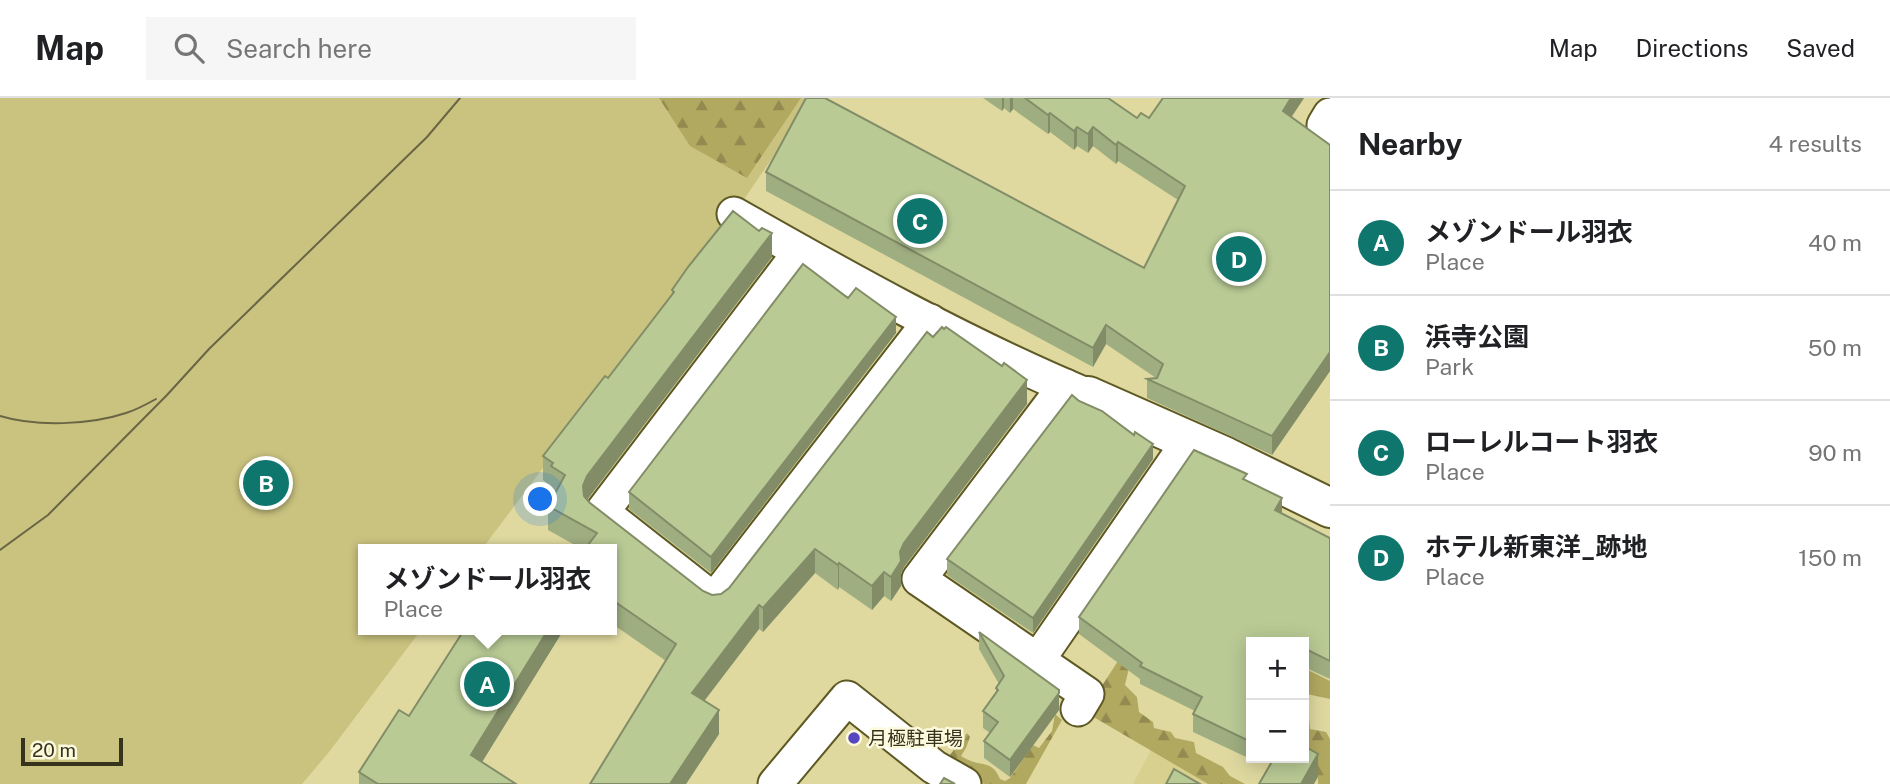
<!DOCTYPE html>
<html lang="en">
<head>
<meta charset="utf-8">
<style>
  body { margin:0; font-family:"Public Sans","Noto Sans JP",sans-serif; background:#f6f6f6; color:#202124 }
  .controls { position:absolute; right:21px; bottom:21px; display:grid; overflow:hidden; border-radius:0px; box-shadow:0 4px 18px #0003 }
  .controls button { width:63px; height:63px; display:grid; place-items:center; padding:0; border:0; border-bottom:2px solid #e0e0e0; background:#fff; color:#202124; font:35px sans-serif }
  .scale { position:absolute; left:21px; bottom:18px; width:102px; box-sizing:border-box; padding-left:7px; border:4px solid #37341e; border-top:0; font-size:19px; line-height:24px; white-space:nowrap; color:#37341e; -webkit-text-stroke:5px #fcf9dc; paint-order:stroke }
  .you { position:absolute; left:541px; top:402px; width:24px; height:24px; margin:-18px; border:5px solid #fff; border-radius:50%; background:#1a73e8; box-shadow:0 0 0 10px #1a73e833 }
  .badge { display:grid; place-items:center; width:46px; height:46px; border-radius:50%; background:#0f766e; color:#fff; font-size:23px; font-weight:700 }
  .pin { position:absolute; translate:-50% -50%; border:4px solid #fff; box-shadow:0 2px 7px #0006 }
  .popup { position:absolute; left:358px; top:446px; width:259px; height:91px; box-sizing:border-box; display:grid; place-content:center; border-radius:0px; background:#fff; filter:drop-shadow(0 2px 5px #0005); font-size:23px; white-space:nowrap; color:#757577 }
  .popup b { font-size:26px; color:#202124 }
  .popup::after { content:''; position:absolute; left:50%; top:100%; margin-left:-14px; border:14px solid transparent; border-top-color:#fff }
  .list { margin:0; padding:0; list-style:none }
  h2 { display:flex; justify-content:space-between; align-items:center; height:91px; margin:0; padding:0 28px; font-size:30px }
  h2 small { font-size:23px; font-weight:400; color:#757577 }
  .list li { display:grid; grid-template-columns:46px 1fr auto; gap:21px; align-items:center; box-sizing:border-box; height:105px; padding:0 28px; border-top:2px solid #e0e0e0 }
  .list b { display:block; font-size:26px; white-space:nowrap }
  .list p { margin:0; font-size:23px; white-space:nowrap; color:#757577 }
  .list em { font-size:23px; font-style:normal; color:#757577 }
  .icon { flex:none; width:38px; height:38px; fill:none; stroke:currentColor; stroke-width:2; stroke-linecap:round; stroke-linejoin:round }
  .map { position:relative; flex:none; width:1330px; height:686px; overflow:hidden }
  header { display:flex; align-items:center; gap:42px; box-sizing:border-box; height:98px; padding:0 35px; background:#fff; border-bottom:2px solid #e0e0e0 }
  header strong { font-size:33px }
  nav { display:flex; gap:38px; margin-inline-start:auto; font-size:24px }
  .search { width:490px; height:63px; background:#f6f6f6; display:flex; align-items:center; gap:18px; box-sizing:border-box; padding:0 24px; border-radius:0px; color:#757577; font-size:26px }
  main { display:flex }
  aside { flex:1; background:#fff }
  .map>svg:first-child { display:block }
</style>
</head>
<body>
<header>
<strong>Map</strong>
<div class="search"><svg class="icon" aria-label="search" viewBox="0 0 24 24"><circle cx="10" cy="10" r="6"/><path d="M15 15l6 6"/></svg>Search here</div>
<nav><a>Map</a><a>Directions</a><a>Saved</a></nav>
</header>
<main>
<div class="map">
<svg width="1330" height="686" viewBox="0 0 1330 686">
  <defs>
    <pattern id="forest-firs" width="22" height="20" patternUnits="userSpaceOnUse" patternTransform="scale(1.75)"><rect width="22" height="20" fill="#b2a961"/><path d="M5 1l3.5 6h-7zM16 11l3.5 6h-7z" fill="#928a4f"/></pattern>
  </defs>
  <rect width="100%" height="100%" fill="#dfd9a0"/>
  <!-- built -->
  <polygon fill="#d7d08f" points="1151,652 1208,686 1133,686"/>
  <!-- green -->
  <polygon fill="#cac37f" points="0,0 813,0 734,116 482,451 363,451 363,532 421,532 329,654 302,686 0,686"/>
  <!-- forest -->
  <g fill="url(#forest-firs)">
    <polygon points="659,0 801,0 747,80 690,48"/>
    <polygon points="1138,532 1125,587 1137,599 1139,614 1153,624 1154,630 1171,634 1175,640 1194,644 1196,655 1223,669 1230,678 1245,686 1208,686 1085,614"/>
    <polygon points="1304,570 1330,583 1330,601 1307,596 1304,592"/>
    <polygon points="1304,608 1309,620 1310,631 1326,634 1330,641 1330,686 1318,686 1318,679 1304,660"/>
    <path d="M1055 616 1062 622 1026 686H984L946 662 967 635 970 639 966 650 961 658C966 661 972 664 978 665 990 667 995 669 1000 681L1005 683 1010 680 1033 647 1039 650 1052 633Z"/>
  </g>
  <g fill="none" stroke-linecap="round" stroke-linejoin="round">
    <defs>
      <g id="street">
        <polyline points="1330,17 1324,27 1330,31"/>
        <path d="M734 116C848 181 964 246 1086 297"/>
        <polyline points="800,154 602,414 714,502 930,223"/>
        <polyline points="1065,288 919,481 1087,596 1078,611"/>
        <polyline points="1037,563 1189,343"/>
        <polyline points="775,686 847,600 934,669 964,686"/>
      </g>
      <polyline id="secondary" points="1088,298 1226,359 1330,410"/>
    </defs>
    <!-- street casing -->
    <use href="#street" stroke="#5e5822" stroke-width="37"/>
    <!-- secondary casing -->
    <use href="#secondary" stroke="#5e5822" stroke-width="42"/>
    <!-- street -->
    <use href="#street" stroke="#fff" stroke-width="33"/>
    <!-- secondary -->
    <use href="#secondary" stroke="#fff" stroke-width="38"/>
    <!-- tram -->
    <g stroke="#696545" stroke-width="2">
      <path d="M0 318C36 329 90 327 126 315 136 312 147 306 156 301"/>
      <polyline points="0,452 48,417 167,297 209,251 427,39 460,0"/>
    </g>
  </g>
  <!-- wall -->
  <g fill="#9fae80">
    <polygon points="983,0 1108,0 1137,20 1149,20 1163,0 1304,0 1291,19 1330,47 1330,273 1272,357 1147,300 1147,281 1156,280 1106,246 1093,269 766,93 766,74 1144,170 1178,102 1118,63 1116,66 1093,48 1088,55 1077,48 1074,52 1050,34 1048,36 1013,11 1010,15 1004,10 1002,13"/>
    <polygon points="772,159 587,401 590,405 703,493 712,497 721,496 729,490 933,239 1027,306 904,469 901,475 901,488 891,503 884,498 872,512 839,489 838,492 815,475 763,534 759,531 704,603 719,636 686,686 590,686 666,563 611,525 611,451 582,451 548,432 548,408 555,395 551,392 551,388 543,382 543,358 608,280 672,198 672,192"/>
    <polygon points="848,200 896,235 711,475 629,411 629,394"/>
    <polygon points="1153,361 1033,535 947,477 947,461"/>
    <polygon points="1247,383 1282,415 1330,440 1330,581 1251,544 1251,660 1262,660 1259,665 1193,634 1193,616 1195,613 1140,586 1140,581 1079,536 1079,519"/>
    <polygon points="561,532 561,536 482,664 516,686 359,686 359,674 409,618"/>
    <polygon points="979,534 1059,612 1010,679 984,660 984,643 990,635 983,630 983,613 996,596 996,590 999,586 979,551"/>
  </g>
  <!-- shaded-wall -->
  <g fill="#828d68">
    <polygon points="1002,0 1004,0 1004,10 1002,13"/>
    <polygon points="1010,0 1013,0 1013,11 1010,15"/>
    <polygon points="1291,0 1304,0 1283,32 1283,13"/>
    <polygon points="1050,15 1050,34 1048,36 1048,17"/>
    <polygon points="1077,29 1077,48 1074,52 1074,33"/>
    <polygon points="1093,29 1093,48 1088,55 1088,36"/>
    <polygon points="1118,44 1118,63 1116,66 1116,47"/>
    <polygon points="772,135 772,159 587,402 583,412 583,388 587,378"/>
    <polygon points="896,219 896,235 711,475 711,459"/>
    <polygon points="1106,227 1106,246 1093,269 1093,250"/>
    <polygon points="1330,254 1330,273 1272,357 1272,338"/>
    <polygon points="1027,282 1027,306 904,469 901,475 901,488 891,503 891,479 904,445"/>
    <polygon points="1153,346 1153,361 1033,535 1033,520"/>
    <polygon points="1282,400 1282,417 1275,412"/>
    <polygon points="815,451 815,475 763,534 763,510"/>
    <polygon points="839,465 839,489 838,492 838,467"/>
    <polygon points="884,474 884,498 872,512 872,488"/>
    <polygon points="759,507 759,531 692,619 692,595"/>
    <polygon points="548,532 561,532 561,536 471,682 471,657"/>
    <polygon points="1306,551 1306,569 1304,573 1304,555"/>
    <polygon points="1059,592 1059,612 1010,679 1010,662"/>
    <polygon points="719,612 719,636 686,686 670,686"/>
    <polygon points="1318,656 1318,679 1314,686 1301,686"/>
  </g>
  <!-- building -->
  <g fill="#b9ca95" stroke="#828d68" stroke-width="2">
    <polygon points="806,0 825,0 1144,170 1185,88 1118,44 1116,47 1093,29 1088,36 1077,29 1074,33 1050,15 1048,17 1025,0 1108,0 1137,20 1141,15 1149,20 1163,0 1291,0 1283,13 1330,47 1330,254 1272,338 1147,281 1157,280 1163,266 1106,227 1093,250 766,74"/>
    <polygon points="733,113 759,133 762,130 772,135 587,378 583,388 584,398 590,405 703,493 712,497 721,496 729,490 927,234 933,239 942,229 944,231 946,229 1002,268 1004,265 1027,282 904,445 900,454 901,463 891,479 884,474 872,488 839,465 838,467 815,451 763,510 759,507 692,595 719,612 670,686 590,686 676,546 611,501 611,451 585,451 597,435 548,408 565,377 551,368 553,365 543,358 605,278 608,280 674,194 672,192 688,169"/>
    <polygon points="803,166 848,200 856,190 896,219 711,459 629,394"/>
    <polygon points="1072,297 1079,303 1102,313 1134,337 1135,334 1153,346 1033,520 947,461"/>
    <polygon points="1194,352 1247,376 1243,381 1282,400 1275,412 1330,440 1330,563 1306,551 1304,555 1304,544 1251,544 1251,644 1193,616 1202,599 1140,568 1142,565 1079,519"/>
    <polygon points="464,532 548,532 471,657 516,686 378,686 359,674 399,612 409,618"/>
    <polygon points="979,534 1059,592 1059,595 1010,662 984,643 998,624 983,613 998,592 996,590 1004,578"/>
    <polygon points="1304,648 1318,656 1301,686 1259,686 1274,660 1304,660"/>
    <polygon points="1174,671 1200,686 1166,686"/>
    <polygon points="944,680 955,686 940,686"/>
  </g>
  <!-- markers -->
  <circle fill="#5547bf" stroke="#fcf9dc" stroke-width="2.5" cx="854" cy="640" r="7"/>
  <g text-anchor="middle" dominant-baseline="central" stroke-width="5" stroke-linejoin="round" paint-order="stroke">
    <!-- poi labels -->
    <g font-size="19" fill="#37341e" stroke="#fcf9dc" text-anchor="start">
      <text x="868" y="640">月極駐車場</text>
    </g>
  </g>
</svg>
<div class="controls">
<button>+</button>
<button>−</button>
</div>
<div class="scale">20 m</div>
<div class="you"></div>
<div class="pin badge" style="left:487px;top:586px">A</div>
<div class="popup"><b>メゾンドール羽衣</b>Place</div>
<div class="pin badge" style="left:266px;top:385px">B</div>
<div class="pin badge" style="left:920px;top:123px">C</div>
<div class="pin badge" style="left:1239px;top:161px">D</div>
</div>
<aside>
<h2>Nearby<small>4 results</small></h2>
<ul class="list">
<li><span class="badge">A</span><div><b>メゾンドール羽衣</b><p>Place</p></div><em>40 m</em></li>
<li><span class="badge">B</span><div><b>浜寺公園</b><p>Park</p></div><em>50 m</em></li>
<li><span class="badge">C</span><div><b>ローレルコート羽衣</b><p>Place</p></div><em>90 m</em></li>
<li><span class="badge">D</span><div><b>ホテル新東洋_跡地</b><p>Place</p></div><em>150 m</em></li>
</ul>
</aside>
</main>
</body>
</html>
